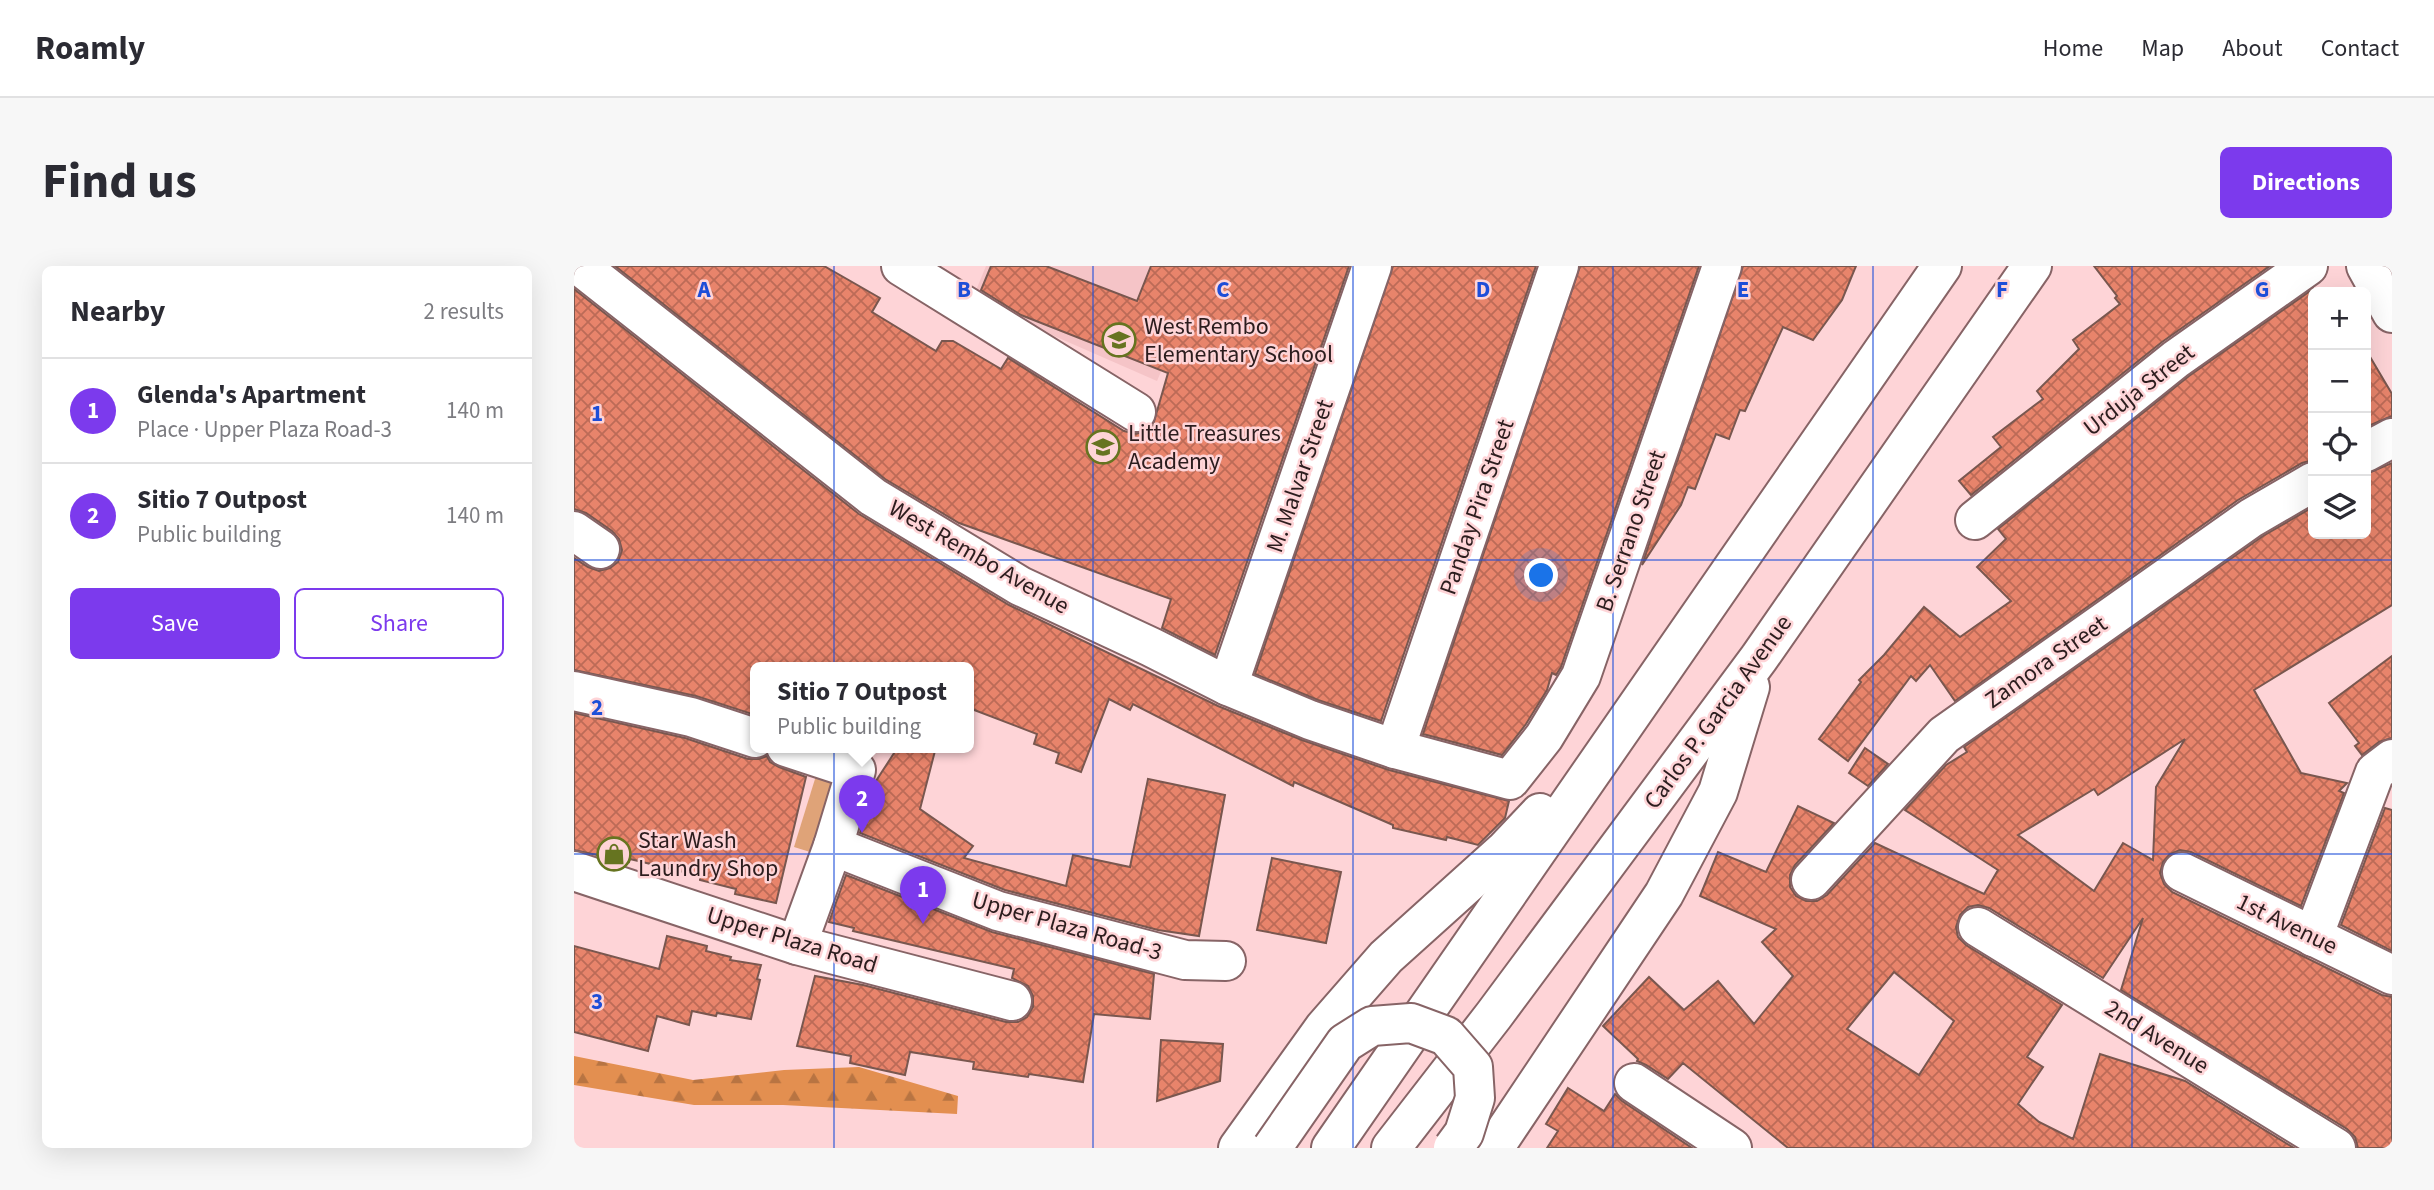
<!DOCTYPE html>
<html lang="en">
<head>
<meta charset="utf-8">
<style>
  body { margin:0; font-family:"Source Sans 3",sans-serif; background:#f7f7f7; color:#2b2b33 }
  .controls { position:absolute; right:21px; top:21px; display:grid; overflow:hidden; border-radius:10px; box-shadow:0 7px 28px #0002 }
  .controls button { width:63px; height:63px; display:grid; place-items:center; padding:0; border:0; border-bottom:2px solid #e1e1e2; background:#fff; color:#2b2b33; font:35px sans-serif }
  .you { position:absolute; left:968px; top:310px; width:24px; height:24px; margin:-18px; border:5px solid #fff; border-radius:50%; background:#1a73e8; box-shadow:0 0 0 10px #1a73e833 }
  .badge { display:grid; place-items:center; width:46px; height:46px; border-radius:50%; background:#7c3aed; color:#fff; font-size:23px; font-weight:700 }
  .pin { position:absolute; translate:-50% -58px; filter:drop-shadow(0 2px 4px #0008) }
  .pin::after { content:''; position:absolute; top:37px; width:24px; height:21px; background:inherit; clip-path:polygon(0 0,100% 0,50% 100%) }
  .popup { position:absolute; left:176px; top:396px; width:224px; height:91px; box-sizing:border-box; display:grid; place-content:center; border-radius:10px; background:#fff; filter:drop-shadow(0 2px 5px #0005); font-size:23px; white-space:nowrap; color:#7c7c81 }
  .popup b { font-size:26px; color:#2b2b33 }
  .popup::after { content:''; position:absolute; left:50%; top:100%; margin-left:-14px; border:14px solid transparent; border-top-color:#fff }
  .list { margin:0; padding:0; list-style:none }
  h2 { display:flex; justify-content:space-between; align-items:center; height:91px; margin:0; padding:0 28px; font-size:30px }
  h2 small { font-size:23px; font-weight:400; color:#7c7c81 }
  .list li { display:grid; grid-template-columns:46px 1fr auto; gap:21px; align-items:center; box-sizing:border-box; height:105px; padding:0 28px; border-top:2px solid #e1e1e2 }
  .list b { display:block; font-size:26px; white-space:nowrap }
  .list p { margin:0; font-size:23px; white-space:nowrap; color:#7c7c81 }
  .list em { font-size:23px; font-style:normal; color:#7c7c81 }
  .actions { display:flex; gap:14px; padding:21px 28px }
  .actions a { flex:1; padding:16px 0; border:2px solid #7c3aed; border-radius:10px; text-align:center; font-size:24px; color:#7c3aed }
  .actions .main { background:#7c3aed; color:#fff }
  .icon { flex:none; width:38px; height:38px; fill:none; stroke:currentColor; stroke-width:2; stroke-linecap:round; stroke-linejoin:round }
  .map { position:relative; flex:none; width:1818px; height:882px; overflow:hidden; border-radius:10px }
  header { display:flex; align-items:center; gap:42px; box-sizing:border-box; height:98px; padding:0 35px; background:#fff; border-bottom:2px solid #e1e1e2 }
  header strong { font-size:33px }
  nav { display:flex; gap:38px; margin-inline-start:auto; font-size:24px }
  .intro { display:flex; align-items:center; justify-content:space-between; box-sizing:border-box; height:168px; padding:0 42px }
  h1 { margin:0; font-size:49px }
  .button { padding:18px 32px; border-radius:10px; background:#7c3aed; color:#fff; font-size:24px; font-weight:700 }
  main { display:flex; gap:42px; padding:0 42px }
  aside { flex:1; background:#fff; border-radius:10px; box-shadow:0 7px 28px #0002 }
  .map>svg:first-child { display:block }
</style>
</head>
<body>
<header>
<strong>Roamly</strong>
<nav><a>Home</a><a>Map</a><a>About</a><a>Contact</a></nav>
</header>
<div class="intro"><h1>Find us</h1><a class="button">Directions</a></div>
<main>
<aside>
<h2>Nearby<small>2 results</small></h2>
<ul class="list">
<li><span class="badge">1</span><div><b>Glenda's Apartment</b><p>Place · Upper Plaza Road-3</p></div><em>140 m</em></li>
<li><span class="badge">2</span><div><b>Sitio 7 Outpost</b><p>Public building</p></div><em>140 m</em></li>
</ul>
<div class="actions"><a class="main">Save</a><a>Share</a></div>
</aside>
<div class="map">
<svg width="1818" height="882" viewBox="0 0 1818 882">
  <defs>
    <pattern id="forest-firs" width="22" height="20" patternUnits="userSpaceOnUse" patternTransform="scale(1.75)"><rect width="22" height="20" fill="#e38f50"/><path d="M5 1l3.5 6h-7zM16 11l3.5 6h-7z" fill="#b87442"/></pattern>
    <pattern id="building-cross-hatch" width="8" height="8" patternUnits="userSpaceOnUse" patternTransform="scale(1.75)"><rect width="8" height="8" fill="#e8846b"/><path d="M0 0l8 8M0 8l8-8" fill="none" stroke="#bc6b57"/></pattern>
  </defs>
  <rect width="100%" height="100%" fill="#fed4d7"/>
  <!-- built -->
  <polygon fill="#f5c4c7" points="412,0 632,0 583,115 398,34"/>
  <!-- forest -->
  <polygon fill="url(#forest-firs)" points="0,790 119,814 210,804 285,801 384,830 383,848 209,839 120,839 0,819"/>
  <!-- pitch -->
  <polygon fill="#dfa378" points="249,487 291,500 262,594 220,581"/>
  <!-- building -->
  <g fill="url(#building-cross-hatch)" stroke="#79574f" stroke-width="2" fill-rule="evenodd">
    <polygon points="41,0 250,0 306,32 298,46 362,85 368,75 379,75 427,103 434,92 550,165 562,168 574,164 577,166 594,107 447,49 407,24 417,0 472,0 563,35 577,0 775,0 641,389 588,362 597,333 385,257 311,213"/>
    <polygon points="819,0 962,0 807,455 744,434 681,408"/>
    <polygon points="1006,0 1125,0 987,401 982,409 978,407 973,424 952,458 928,489 849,468"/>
    <polygon points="1169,0 1282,0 1268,34 1239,74 1209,61 1171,145 1166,144 1155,173 1142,168 1121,223 1114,221 1107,239 1068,299"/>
    <polygon points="1520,0 1696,0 1588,76 1397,229 1385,215 1427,181 1419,171 1469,133 1463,125 1505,83 1499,74 1546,38 1541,32 1543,30"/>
    <polygon points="0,23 285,248 435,339 644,440 728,474 815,504 935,535 931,552 904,579 873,571 872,574 819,562 819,559 720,516 719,520 559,438 556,444 535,433 507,506 482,497 485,487 460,478 463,468 395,442 395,401 181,401 181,449 122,430 0,404 0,292 14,301 25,305 36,302 44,296 48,284 45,273 38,265 12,247 0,243"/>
    <polygon points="1739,23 1739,194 1728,197 1664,234 1381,435 1356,399 1342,415 1337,410 1274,495 1245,473 1287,416 1285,414 1310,389 1350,341 1386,371 1437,335 1403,301 1432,273 1424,263 1615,110"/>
    <polygon points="1792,84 1818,128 1818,150 1792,161"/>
    <path d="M1818 197V339L1680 424 1727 507 1773 517 1765 525 1770 527 1727 640 1617 586 1606 584 1596 588 1589 596 1586 607 1590 618 1598 626 1808 729 1818 731V882H1784L1781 871 1773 863 1547 724 1569 652 1529 712 1415 642 1404 639 1394 641 1386 649 1382 661 1384 671 1392 679 1488 739 1453 791 1469 801 1444 838 1465 856 1499 873 1526 788 1611 815 1720 882H1214L1109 797 1094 813 1072 799 1063 795 1064 793 1029 760 1075 711 1110 744 1144 715 1180 758 1188 748 1219 710 1188 676 1202 663 1126 630 1144 586 1192 606 1224 540 1260 557 1221 599 1216 609V621L1222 630 1232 635H1243L1253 629 1301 577 1410 628 1424 604 1331 544 1372 499 1393 486 1390 481 1689 270 1739 241V268H1792V208ZM1611 473 1582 521 1579 594 1549 577 1520 625 1444 569 1520 523 1524 529ZM1320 706 1380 755 1345 809 1273 763Z"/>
    <polygon points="1818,390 1818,472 1805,476 1788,489 1781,480 1785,477 1755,437"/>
    <polygon points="0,447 111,472 174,493 185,493 193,490 196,496 205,501 232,511 202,637 161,628 162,623 126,614 126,610 56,593 55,596 0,584"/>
    <polygon points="324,481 362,481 346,543 399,580 390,592 492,620 499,589 556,601 574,513 651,529 625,670 584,664 431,624 286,567 302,515"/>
    <polygon points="1291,482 1314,498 1294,520 1275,507"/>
    <polygon points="1811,542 1818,544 1818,685 1767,659"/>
    <polygon points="698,592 767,606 752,677 683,664"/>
    <polygon points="272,609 418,666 580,708 576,753 520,748 509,816 455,808 454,811 399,803 400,796 336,786 331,809 276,797 277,790 223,780 241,710 289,719 432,756 444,756 453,751 459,741 459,730 454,720 438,712 440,703 279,665 280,662 255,656"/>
    <polygon points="93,670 133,680 132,685 157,691 156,694 187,699 183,713 186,714 177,753 143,747 142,750 118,745 115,759 83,750 74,785 0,766 0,680 85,703"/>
    <polygon points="587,774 649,778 646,815 583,835"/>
    <polygon points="994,822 1030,845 1041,828 1048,835 1118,882 973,882 984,865 972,858"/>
  </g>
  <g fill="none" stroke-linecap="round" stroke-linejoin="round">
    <defs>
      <g id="minor">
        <polyline points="6,0 299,231 446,320 577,381 654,420 736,454 821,483 936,514 970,471 1007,410 1148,0"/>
        <polyline points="327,0 562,146"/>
        <polyline points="1792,186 1818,172"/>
        <polyline points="1401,254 1602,93 1734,0"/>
        <polyline points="0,265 26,283"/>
        <polyline points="654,420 798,0"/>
        <polyline points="0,425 117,451 181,472"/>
        <polyline points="212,481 282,504 259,580 223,679"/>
        <polyline points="821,483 985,0"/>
        <polyline points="259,580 424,645 611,694 652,695"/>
        <polyline points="0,605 223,679 438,735"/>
        <polyline points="1608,606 1818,709"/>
        <polyline points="1237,614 1370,469 1677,252 1739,216"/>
        <polyline points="1404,661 1762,882"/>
        <polyline points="1739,671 1801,506 1818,493"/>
        <polyline points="1060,817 1158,882"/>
      </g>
      <g id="major">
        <polyline points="1792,0 1818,47"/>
        <polyline points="664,882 750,762 812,691 932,583 966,547"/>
        <polyline points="757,882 1368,0"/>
        <polyline points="817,882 920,749 1185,392 1458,0"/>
        <polyline points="920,882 1090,628 1144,526 1176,421"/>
      </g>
    </defs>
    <!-- minor casing -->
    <use href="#minor" stroke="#876466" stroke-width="42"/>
    <!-- major casing -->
    <use href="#major" stroke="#876466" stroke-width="42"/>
    <!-- minor -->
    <use href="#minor" stroke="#fff" stroke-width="38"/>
    <!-- major -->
    <use href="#major" stroke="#fff" stroke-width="38"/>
    <defs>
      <polyline id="major-bridge" points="698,882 771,777 798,760 837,757 872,770 899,801 901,832 890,867 879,882"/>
    </defs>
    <!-- major-bridge casing -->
    <use href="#major-bridge" stroke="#876466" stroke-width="42" stroke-linecap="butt"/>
    <!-- major-bridge -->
    <use href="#major-bridge" stroke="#fff" stroke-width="38"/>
  </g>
  <!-- grid -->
  <path fill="none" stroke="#1d4ed8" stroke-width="2" stroke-opacity="0.55" d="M260 0V882M519 0V882M779 0V882M1039 0V882M1299 0V882M1558 0V882M0 294H1818M0 588H1818"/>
  <!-- icons -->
  <defs>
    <symbol id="school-ring" viewBox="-11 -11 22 22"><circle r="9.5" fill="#fed4d7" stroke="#667420" stroke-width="1.5"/><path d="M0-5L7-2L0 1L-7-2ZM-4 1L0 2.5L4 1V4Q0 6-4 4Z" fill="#667420"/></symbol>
    <symbol id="shop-ring" viewBox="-11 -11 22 22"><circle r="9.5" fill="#fed4d7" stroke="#667420" stroke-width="1.5"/><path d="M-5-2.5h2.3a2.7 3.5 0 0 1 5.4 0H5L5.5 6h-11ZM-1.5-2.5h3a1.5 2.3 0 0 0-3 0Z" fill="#667420"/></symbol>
  </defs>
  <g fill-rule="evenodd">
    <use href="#school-ring" x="526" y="55" width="38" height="38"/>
    <use href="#school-ring" x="510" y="162" width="38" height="38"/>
    <use href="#shop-ring" x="21" y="569" width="38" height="38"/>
  </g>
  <g text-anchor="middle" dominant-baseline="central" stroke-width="5" stroke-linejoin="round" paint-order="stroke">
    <!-- poi labels -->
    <g font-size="24" fill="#2c1d1e" stroke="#fed4d7" text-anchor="start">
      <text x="570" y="60">West Rembo<tspan x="570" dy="28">Elementary School</tspan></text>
      <text x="554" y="167">Little Treasures<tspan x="554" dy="28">Academy</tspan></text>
      <text x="64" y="574">Star Wash<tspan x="64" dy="28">Laundry Shop</tspan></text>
    </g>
    <!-- street labels -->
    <g font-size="24" fill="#2c1d1e" stroke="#fed4d7">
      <text transform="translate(1565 124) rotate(-38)">Urduja Street</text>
      <text transform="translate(726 210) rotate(-71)">M. Malvar Street</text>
      <text transform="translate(903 241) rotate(-71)">Panday Pira Street</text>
      <text transform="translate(1057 265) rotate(-71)">B. Serrano Street</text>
      <text transform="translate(405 291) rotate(30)">West Rembo Avenue</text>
      <text transform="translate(1472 396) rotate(-35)">Zamora Street</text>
      <text transform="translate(1144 446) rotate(-54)">Carlos P. Garcia Avenue</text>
      <text transform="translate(1713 658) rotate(26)">1st Avenue</text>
      <text transform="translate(493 660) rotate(16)">Upper Plaza Road-3</text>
      <text transform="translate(218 674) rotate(17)">Upper Plaza Road</text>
      <text transform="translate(1583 771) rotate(32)">2nd Avenue</text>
    </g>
  </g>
  <g font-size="23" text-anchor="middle" font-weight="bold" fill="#1d4ed8" stroke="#fed4d7" stroke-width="5" stroke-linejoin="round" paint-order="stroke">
    <text x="130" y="31">A</text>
    <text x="390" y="31">B</text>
    <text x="649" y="31">C</text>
    <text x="909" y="31">D</text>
    <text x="1169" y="31">E</text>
    <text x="1428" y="31">F</text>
    <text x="1688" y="31">G</text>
    <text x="23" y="155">1</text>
    <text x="23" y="449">2</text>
    <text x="23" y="743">3</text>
  </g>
</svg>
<div class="controls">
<button>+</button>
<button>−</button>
<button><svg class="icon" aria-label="locate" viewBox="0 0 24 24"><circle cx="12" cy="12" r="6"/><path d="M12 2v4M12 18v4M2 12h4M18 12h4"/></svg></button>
<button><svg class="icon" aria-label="layers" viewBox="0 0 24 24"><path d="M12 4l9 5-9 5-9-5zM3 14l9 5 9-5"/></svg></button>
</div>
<div class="you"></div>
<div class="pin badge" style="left:349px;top:658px">1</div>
<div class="pin badge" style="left:288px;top:567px">2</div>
<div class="popup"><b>Sitio 7 Outpost</b>Public building</div>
</div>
</main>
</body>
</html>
